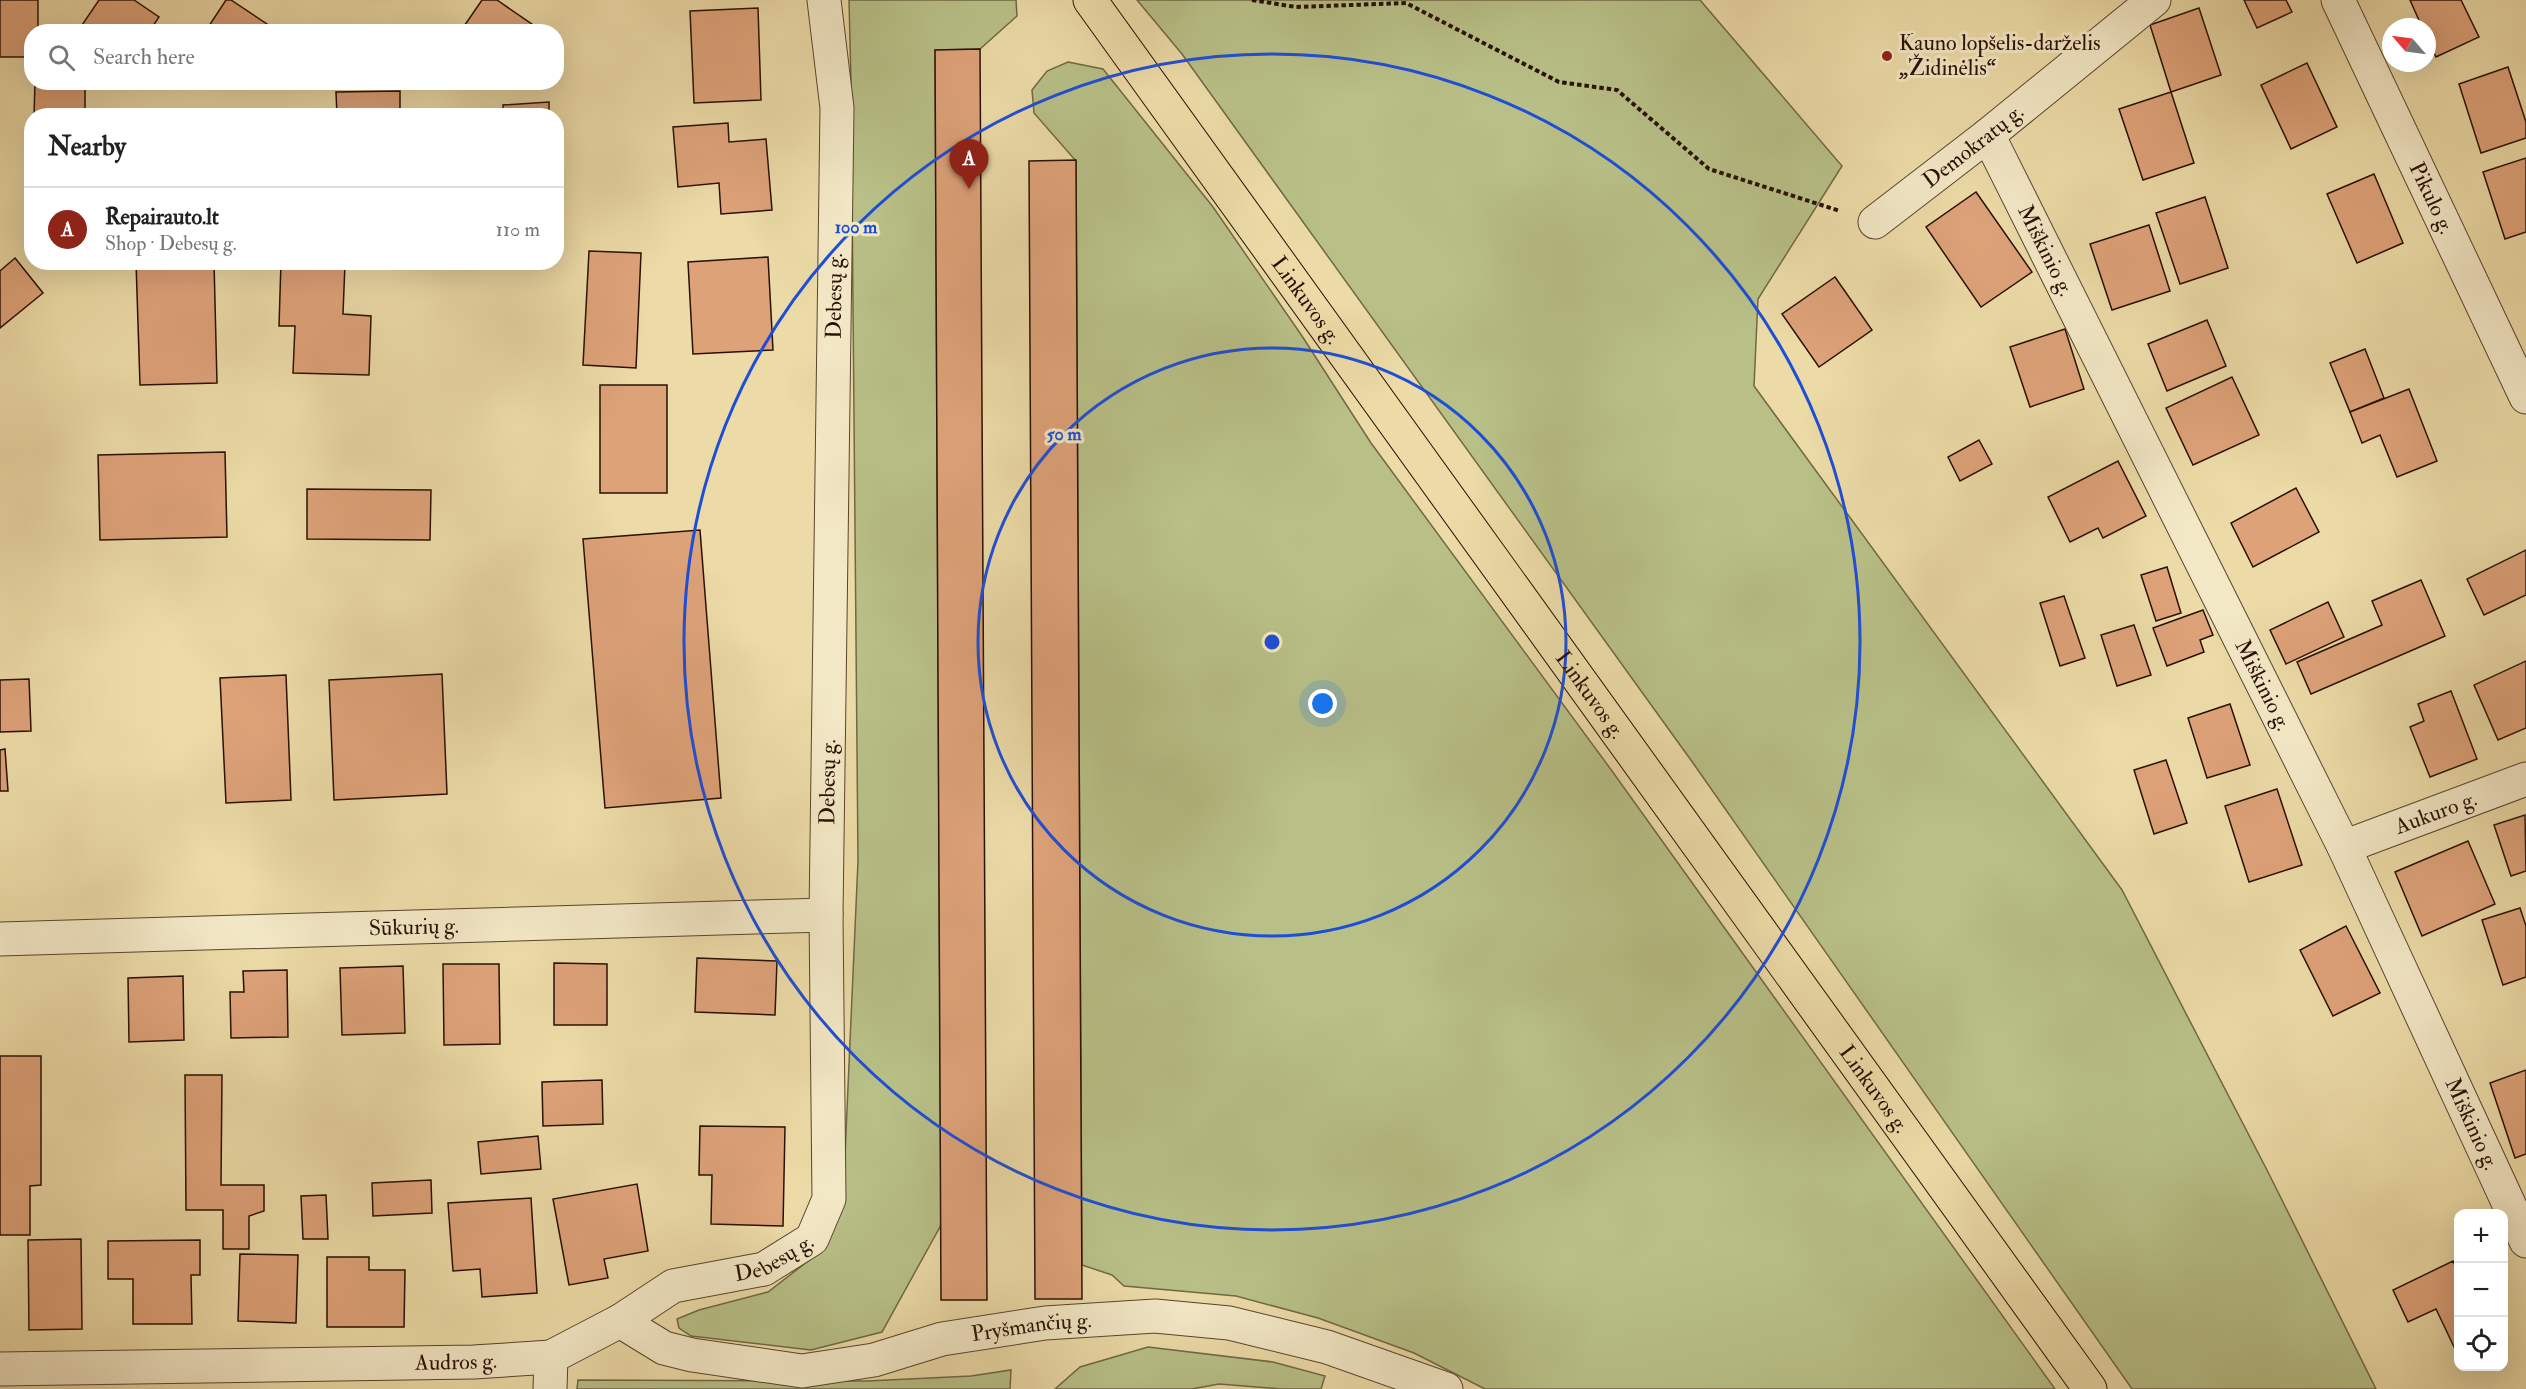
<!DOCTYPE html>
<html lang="en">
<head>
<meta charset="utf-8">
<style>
  body { margin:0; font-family:"IM FELL Double Pica",serif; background:#f6f6f6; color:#222 }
  .controls { position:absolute; right:18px; bottom:18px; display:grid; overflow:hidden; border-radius:12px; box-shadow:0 6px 24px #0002 }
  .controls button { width:54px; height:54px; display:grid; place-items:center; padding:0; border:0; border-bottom:2px solid #e0e0e0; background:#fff; color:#222; font:30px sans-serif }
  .compass { position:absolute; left:2382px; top:18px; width:54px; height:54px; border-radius:50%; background:#fff; box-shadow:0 6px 24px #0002; rotate:298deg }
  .you { position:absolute; left:1323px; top:704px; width:21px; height:21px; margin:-15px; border:4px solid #fff; border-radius:50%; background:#1a73e8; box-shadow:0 0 0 9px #1a73e833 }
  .badge { display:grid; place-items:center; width:39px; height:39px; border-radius:50%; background:#8f2418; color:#fff; font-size:20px; font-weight:700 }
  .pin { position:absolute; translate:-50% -50px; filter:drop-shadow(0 2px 3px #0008) }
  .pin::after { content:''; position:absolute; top:32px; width:21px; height:18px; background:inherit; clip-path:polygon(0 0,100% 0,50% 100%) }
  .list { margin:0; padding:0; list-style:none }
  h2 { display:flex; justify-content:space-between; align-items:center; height:78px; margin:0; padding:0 24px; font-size:26px }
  h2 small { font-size:20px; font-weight:400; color:#767676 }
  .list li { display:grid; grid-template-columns:39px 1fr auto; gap:18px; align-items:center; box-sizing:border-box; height:84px; padding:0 24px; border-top:2px solid #e0e0e0 }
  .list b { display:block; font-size:22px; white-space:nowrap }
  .list p { margin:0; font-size:20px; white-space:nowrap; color:#767676 }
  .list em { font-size:20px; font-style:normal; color:#767676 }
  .icon { flex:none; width:33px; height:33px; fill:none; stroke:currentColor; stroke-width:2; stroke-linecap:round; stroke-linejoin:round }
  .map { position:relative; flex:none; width:2526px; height:1389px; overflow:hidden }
  .search { position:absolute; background:#fff; box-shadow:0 6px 24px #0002; left:24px; top:24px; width:540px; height:66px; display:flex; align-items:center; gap:15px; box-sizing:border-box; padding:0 21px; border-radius:24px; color:#767676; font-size:22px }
  .panel { position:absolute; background:#fff; box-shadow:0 6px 24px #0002; left:24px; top:108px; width:540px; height:162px; border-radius:24px }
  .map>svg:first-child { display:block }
</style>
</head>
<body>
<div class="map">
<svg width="2526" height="1389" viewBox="0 0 2526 1389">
  <rect width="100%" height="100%" fill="#ecdba7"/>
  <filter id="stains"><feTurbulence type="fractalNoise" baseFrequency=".00333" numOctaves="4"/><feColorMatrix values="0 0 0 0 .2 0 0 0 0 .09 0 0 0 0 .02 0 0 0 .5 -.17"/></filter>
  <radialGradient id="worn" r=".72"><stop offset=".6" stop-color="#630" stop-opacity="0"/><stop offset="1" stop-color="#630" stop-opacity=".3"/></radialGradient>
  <!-- green -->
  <g fill="#b8c087" stroke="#706846" stroke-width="1.5">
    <polygon points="849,0 1016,0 1017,16 980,49 935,50 941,1225 882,1332 811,1350 691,1336 679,1328 677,1319 699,1310 768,1292 821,1251 843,1200 858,861 851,83"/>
    <polygon points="1137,0 1700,0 1842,166 1758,299 1754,386 2122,890 2268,1172 2376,1389 2132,1389 1693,763 1182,54"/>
    <polygon points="1068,62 1103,69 1213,207 1302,336 1371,443 1612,771 2055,1389 1485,1389 1414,1353 1318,1318 1236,1296 1124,1286 1112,1275 1082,1265 1076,161 1034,113 1032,90 1047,71"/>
    <polygon points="1148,1347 1273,1362 1325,1376 1321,1389 1281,1389 1219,1384 1192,1389 1055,1389 1080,1367"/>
    <polygon points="1011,1370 1010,1389 577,1389 578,1380 867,1381 971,1376"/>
  </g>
  <!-- building -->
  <g fill="#dea279" stroke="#291005" stroke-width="1.5">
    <polygon points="0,0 38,0 38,32 32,32 32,57 0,57"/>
    <polygon points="99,0 134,0 159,17 149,32 91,32 82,25"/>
    <polygon points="226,0 231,0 279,32 205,32"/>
    <polygon points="482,0 497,0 536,27 532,32 460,32"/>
    <polygon points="2244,0 2286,0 2292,12 2257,28"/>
    <polygon points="2410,0 2461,0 2479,37 2436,57 2427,38 2427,27 2422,27"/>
    <polygon points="758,8 761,100 694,103 690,11"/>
    <polygon points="2199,8 2221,75 2171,92 2150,25"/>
    <polygon points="980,49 987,1300 941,1300 935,50"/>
    <polygon points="2307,63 2337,127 2291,149 2261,85"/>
    <polygon points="2508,67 2526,122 2526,138 2481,153 2459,84"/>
    <polygon points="35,82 85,82 85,116 34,116"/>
    <polygon points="400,91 400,116 337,116 336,92"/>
    <polygon points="2171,92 2194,163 2143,180 2119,109"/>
    <polygon points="549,102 549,116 503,116 503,105"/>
    <polygon points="214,112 258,114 258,116 214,116"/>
    <polygon points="728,123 729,142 766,139 772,210 721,214 719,183 678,187 673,127"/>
    <polygon points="2526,158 2526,232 2505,239 2483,172"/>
    <polygon points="1076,160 1082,1299 1035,1299 1029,161"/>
    <polygon points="2374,174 2403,243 2357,263 2327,194"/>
    <polygon points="1976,192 2032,272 1981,307 1926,227"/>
    <polygon points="2205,197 2228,268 2180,284 2156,213"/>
    <polygon points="2149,225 2170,291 2112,310 2090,244"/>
    <polygon points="589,251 641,253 636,368 583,365"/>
    <polygon points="768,257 773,350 693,354 688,262"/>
    <polygon points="15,258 43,293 0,328 0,271"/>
    <polygon points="136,262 214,262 217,383 140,385"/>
    <polygon points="281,262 345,263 343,314 371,316 369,375 293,373 295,326 279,326"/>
    <polygon points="1835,277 1872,330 1819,367 1782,314"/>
    <polygon points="2207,320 2226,366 2167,391 2148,344"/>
    <polygon points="2065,329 2084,389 2030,407 2010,347"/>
    <polygon points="2365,349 2384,398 2350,412 2330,363"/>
    <polygon points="2232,377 2259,435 2193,465 2166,408"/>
    <rect x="600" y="385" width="67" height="108"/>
    <polygon points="2409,389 2437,461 2397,477 2380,435 2362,443 2350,412"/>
    <polygon points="1979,440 1992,464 1960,481 1948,457"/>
    <polygon points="225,452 227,537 100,540 98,455"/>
    <polygon points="2118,461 2146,516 2103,538 2098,528 2070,542 2048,497"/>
    <polygon points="2296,488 2319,532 2253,567 2231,523"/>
    <polygon points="307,489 431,490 430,540 307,539"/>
    <polygon points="700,530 721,798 605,808 583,539"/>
    <polygon points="2526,550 2526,595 2484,615 2467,579"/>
    <polygon points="2167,567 2181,613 2156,621 2141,575"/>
    <polygon points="2421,580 2445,636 2311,694 2297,662 2382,625 2372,601"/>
    <polygon points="2064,596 2085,658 2060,666 2040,603"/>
    <polygon points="2328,602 2344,637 2286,664 2270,630"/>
    <polygon points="2203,610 2213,635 2200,640 2204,652 2167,666 2153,628"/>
    <polygon points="2134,625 2151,675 2117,686 2101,635"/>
    <polygon points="2526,661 2526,728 2498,740 2474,685"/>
    <polygon points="442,674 447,794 334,800 329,680"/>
    <polygon points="286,675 291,800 226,803 220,678"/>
    <polygon points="29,679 31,731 0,732 0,680"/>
    <polygon points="2451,691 2477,759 2430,777 2410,727 2424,721 2418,704"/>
    <polygon points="2230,704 2250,765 2207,778 2188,718"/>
    <polygon points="5,749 8,791 0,791 0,750"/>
    <polygon points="2166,760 2187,823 2154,834 2134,770"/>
    <polygon points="2277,789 2302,865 2249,882 2225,806"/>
    <polygon points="2525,815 2526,871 2511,876 2494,825"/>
    <polygon points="2468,841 2495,904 2422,936 2395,872"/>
    <polygon points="2520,908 2526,926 2526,977 2503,985 2482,920"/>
    <polygon points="2346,926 2380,993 2333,1016 2300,950"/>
    <polygon points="697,958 777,961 775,1015 695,1012"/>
    <polygon points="554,963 607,964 607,1025 554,1025"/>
    <polygon points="443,964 499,964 500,1044 444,1045"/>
    <polygon points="403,966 405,1033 342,1035 340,968"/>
    <polygon points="287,970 288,1037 231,1038 230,992 244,992 243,971"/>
    <polygon points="183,976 184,1040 129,1042 128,978"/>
    <polygon points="0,1056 41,1056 41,1185 30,1186 30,1235 0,1235"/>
    <polygon points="2526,1070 2526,1154 2515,1158 2490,1083"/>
    <polygon points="185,1075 222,1075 221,1185 264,1185 264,1211 249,1216 249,1249 223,1249 223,1210 186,1210"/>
    <polygon points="602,1080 603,1124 543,1126 542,1082"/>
    <polygon points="700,1126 785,1127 783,1226 711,1224 712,1175 699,1175"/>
    <polygon points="538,1136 541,1169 481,1174 478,1142"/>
    <polygon points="431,1180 432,1213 373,1216 372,1183"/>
    <polygon points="637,1184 648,1251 604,1259 608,1278 569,1285 553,1199"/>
    <polygon points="326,1195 328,1239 303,1239 301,1196"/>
    <polygon points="531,1198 537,1293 482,1297 480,1269 453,1271 448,1203"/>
    <polygon points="81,1239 82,1329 29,1330 28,1240"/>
    <polygon points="200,1240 200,1275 191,1275 192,1324 133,1324 133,1279 108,1279 108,1241"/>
    <polygon points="240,1254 298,1255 296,1323 238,1321"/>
    <polygon points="327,1257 369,1257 369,1270 405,1270 404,1327 327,1327"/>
    <polygon points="2453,1261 2458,1272 2458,1347 2455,1349 2436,1309 2408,1322 2393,1290"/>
  </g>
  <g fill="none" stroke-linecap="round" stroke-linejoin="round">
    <defs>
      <g id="street">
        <path id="s1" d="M2338 0 2526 397"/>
        <path id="s2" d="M1988 135 2344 847 2526 1241"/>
        <path id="s3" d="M1875 222 1988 135 2154 0"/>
        <path id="s4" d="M2344 847 2526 779"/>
        <path id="s5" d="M0 939 826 915"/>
        <path id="s6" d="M620 1321 664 1348 692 1355 802 1371 874 1360 942 1339 1045 1323 1155 1316 1229 1323 1327 1347 1446 1389"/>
        <path id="s7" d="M0 1369 474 1362 551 1357"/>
        <path id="s8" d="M550 1389 551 1357 620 1321 673 1286 764 1269 812 1239 829 1199 826 915 837 108 824 0"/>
      </g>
      <g id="primary">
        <path id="s9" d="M1090 0 2090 1389"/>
      </g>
    </defs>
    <!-- street casing -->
    <use href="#street" stroke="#5a432e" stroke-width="35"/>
    <!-- primary casing -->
    <use href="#primary" stroke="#291005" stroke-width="35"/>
    <!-- path -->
    <polyline stroke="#291005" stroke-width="4" stroke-dasharray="4.5 3" stroke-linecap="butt" points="1252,0 1296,7 1406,3 1559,82 1617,90 1709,169 1840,211"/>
    <!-- street -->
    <use href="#street" stroke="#f3e8c6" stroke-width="33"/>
    <!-- primary -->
    <use href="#primary" stroke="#ecdba7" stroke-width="33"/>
  </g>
  <!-- distance rings -->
  <g fill="none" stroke="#1d4ed8" stroke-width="3">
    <circle cx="1272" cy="642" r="294"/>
    <circle cx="1272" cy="642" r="588"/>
  </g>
  <!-- markers -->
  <circle fill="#8f2418" stroke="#f3e8c6" stroke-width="2" cx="1887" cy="56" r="6"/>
  <g text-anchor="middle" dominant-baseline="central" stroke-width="6" stroke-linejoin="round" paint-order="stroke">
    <!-- poi labels -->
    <g font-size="22" fill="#291005" stroke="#f3e8c6" text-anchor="start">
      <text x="1899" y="43">Kauno lopšelis-darželis<tspan x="1899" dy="25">„Židinėlis“</tspan></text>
    </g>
    <!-- street labels -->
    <g font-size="22" fill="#291005" stroke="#f3e8c6">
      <text stroke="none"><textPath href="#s3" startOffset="124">Demokratų g.</textPath></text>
      <text stroke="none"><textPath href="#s1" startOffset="219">Pikulo g.</textPath></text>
      <text stroke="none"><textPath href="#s2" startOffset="129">Miškinio g.</textPath></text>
      <text stroke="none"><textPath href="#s8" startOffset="1269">Debesų g.</textPath></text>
      <text stroke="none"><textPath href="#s9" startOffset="370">Linkuvos g.</textPath></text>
      <text stroke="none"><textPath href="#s2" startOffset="615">Miškinio g.</textPath></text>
      <text stroke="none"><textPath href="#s9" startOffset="856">Linkuvos g.</textPath></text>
      <text stroke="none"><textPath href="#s8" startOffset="783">Debesų g.</textPath></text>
      <text stroke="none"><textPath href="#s4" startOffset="98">Aukuro g.</textPath></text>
      <text stroke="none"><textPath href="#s5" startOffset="414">Sūkurių g.</textPath></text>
      <text stroke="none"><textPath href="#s9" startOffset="1342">Linkuvos g.</textPath></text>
      <text stroke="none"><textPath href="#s2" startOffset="1101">Miškinio g.</textPath></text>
      <text stroke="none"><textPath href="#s8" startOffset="279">Debesų g.</textPath></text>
      <text stroke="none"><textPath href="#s6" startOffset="426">Pryšmančių g.</textPath></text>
      <text stroke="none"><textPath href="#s7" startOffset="456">Audros g.</textPath></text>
    </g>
  </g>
  <circle cx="1272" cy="642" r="9" fill="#1d4ed8" stroke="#f3e8c6" stroke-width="3"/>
  <g font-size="18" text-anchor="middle" font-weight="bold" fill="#1d4ed8" stroke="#f3e8c6" stroke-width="6" stroke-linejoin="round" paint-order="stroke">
    <text x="856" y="233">100 m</text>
    <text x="1064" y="440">50 m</text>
  </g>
  <rect width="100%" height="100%" filter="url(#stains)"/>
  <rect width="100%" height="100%" fill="url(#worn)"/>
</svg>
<div class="controls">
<button>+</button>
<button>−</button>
<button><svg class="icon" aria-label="locate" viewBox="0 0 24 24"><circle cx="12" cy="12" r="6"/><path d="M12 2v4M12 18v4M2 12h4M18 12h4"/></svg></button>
</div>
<svg class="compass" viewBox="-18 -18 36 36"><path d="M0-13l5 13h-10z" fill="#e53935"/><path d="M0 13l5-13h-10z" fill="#767676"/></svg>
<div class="you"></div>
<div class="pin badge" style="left:969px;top:189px">A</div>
<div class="search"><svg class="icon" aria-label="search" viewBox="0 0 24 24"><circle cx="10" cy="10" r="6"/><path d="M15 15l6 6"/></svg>Search here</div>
<section class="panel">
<h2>Nearby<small></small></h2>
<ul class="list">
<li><span class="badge">A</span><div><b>Repairauto.lt</b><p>Shop · Debesų g.</p></div><em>110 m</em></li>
</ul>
</section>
</div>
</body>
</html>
